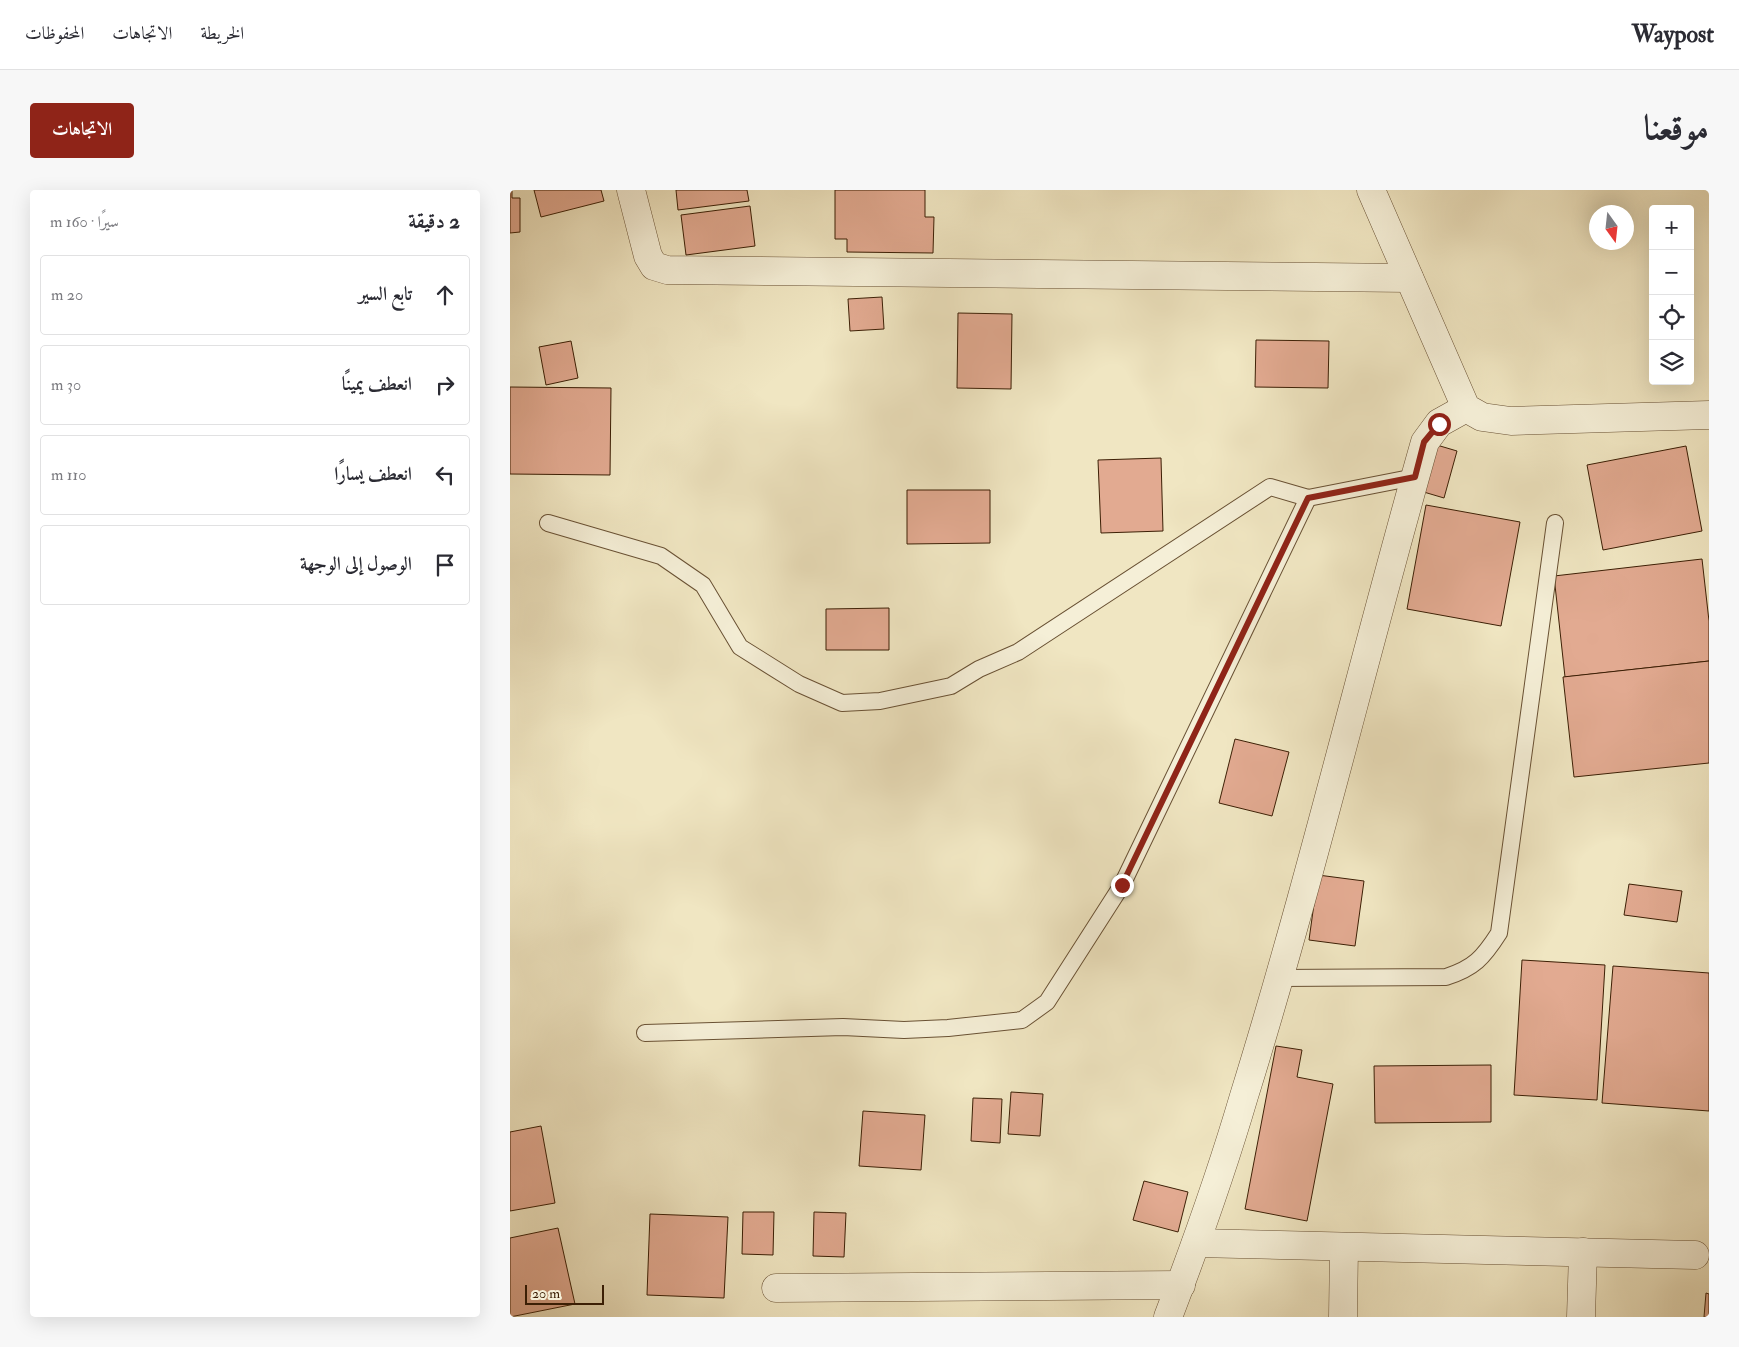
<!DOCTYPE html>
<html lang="ar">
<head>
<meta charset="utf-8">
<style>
  body { margin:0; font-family:"IM FELL Double Pica",Amiri,serif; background:#f7f7f7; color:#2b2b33; direction:rtl }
  .controls { position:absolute; right:15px; top:15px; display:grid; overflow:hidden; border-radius:5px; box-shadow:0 5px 20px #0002 }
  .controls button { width:45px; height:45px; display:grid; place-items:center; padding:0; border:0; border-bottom:1px solid #e1e1e2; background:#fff; color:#2b2b33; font:25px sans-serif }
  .compass { position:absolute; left:1079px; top:15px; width:45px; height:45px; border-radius:50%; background:#fff; box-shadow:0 5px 20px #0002; rotate:165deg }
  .scale { position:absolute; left:15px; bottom:12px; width:79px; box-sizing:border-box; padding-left:5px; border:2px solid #3c1f05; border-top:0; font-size:14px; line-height:18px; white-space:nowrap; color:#3c1f05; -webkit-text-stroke:4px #f5efd7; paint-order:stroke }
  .stop { position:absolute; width:15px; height:15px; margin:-11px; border:4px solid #8f2418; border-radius:50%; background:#fff }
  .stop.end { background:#8f2418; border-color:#fff; box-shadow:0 1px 5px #0008 }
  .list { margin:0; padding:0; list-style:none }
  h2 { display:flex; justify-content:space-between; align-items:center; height:65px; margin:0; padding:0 20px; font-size:21px }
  h2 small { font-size:16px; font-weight:400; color:#7c7c81 }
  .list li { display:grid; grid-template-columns:32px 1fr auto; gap:15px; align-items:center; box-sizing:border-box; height:80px; margin:0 10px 10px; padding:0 10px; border:1px solid #e1e1e2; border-radius:5px }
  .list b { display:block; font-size:19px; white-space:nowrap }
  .list em { font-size:16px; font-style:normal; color:#7c7c81 }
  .icon { flex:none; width:28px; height:28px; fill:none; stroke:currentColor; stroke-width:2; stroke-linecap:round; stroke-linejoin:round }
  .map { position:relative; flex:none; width:1199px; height:1127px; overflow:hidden; direction:ltr; border-radius:5px }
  header { display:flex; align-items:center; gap:30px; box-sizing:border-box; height:70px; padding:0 25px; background:#fff; border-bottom:1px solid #e1e1e2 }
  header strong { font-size:24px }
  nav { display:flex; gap:28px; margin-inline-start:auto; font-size:18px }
  .intro { display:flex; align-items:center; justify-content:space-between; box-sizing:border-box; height:120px; padding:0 30px }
  h1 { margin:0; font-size:35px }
  .button { padding:12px 22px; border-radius:5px; background:#8f2418; color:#fff; font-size:18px; font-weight:700 }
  main { display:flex; gap:30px; padding:0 30px }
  aside { flex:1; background:#fff; border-radius:5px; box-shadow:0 5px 20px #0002 }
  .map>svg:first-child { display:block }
</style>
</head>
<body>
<header>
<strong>Waypost</strong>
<nav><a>الخريطة</a><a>الاتجاهات</a><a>المحفوظات</a></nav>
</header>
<div class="intro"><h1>موقعنا</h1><a class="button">الاتجاهات</a></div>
<main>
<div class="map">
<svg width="1199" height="1127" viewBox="0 0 1199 1127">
  <rect width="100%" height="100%" fill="#f0e6c2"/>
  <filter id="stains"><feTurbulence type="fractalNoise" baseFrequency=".004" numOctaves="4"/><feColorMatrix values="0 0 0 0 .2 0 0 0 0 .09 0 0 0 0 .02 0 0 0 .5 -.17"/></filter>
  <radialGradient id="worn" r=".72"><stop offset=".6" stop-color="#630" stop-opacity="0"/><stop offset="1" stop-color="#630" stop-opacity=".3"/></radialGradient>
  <!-- building -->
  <g fill="#e2aa91" stroke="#3c1f05">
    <polygon points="0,0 2,0 2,8 10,8 10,42 0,43"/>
    <polygon points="24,0 91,0 94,11 31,27"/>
    <polygon points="166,0 237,0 239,11 168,20"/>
    <polygon points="325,0 415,0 415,27 424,27 423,63 337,62 337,49 325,49"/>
    <polygon points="240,16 245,56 176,65 171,25"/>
    <polygon points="372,107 374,139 340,141 338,109"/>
    <polygon points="448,123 502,124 501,199 447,198"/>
    <polygon points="746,150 819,151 818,198 745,197"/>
    <polygon points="61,151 68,188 36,195 29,157"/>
    <polygon points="0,197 101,198 100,285 0,284"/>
    <polygon points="920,253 947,261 934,308 907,300"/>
    <polygon points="1176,256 1192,341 1093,360 1077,275"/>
    <polygon points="651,268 653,341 591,343 588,270"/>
    <polygon points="397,300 480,300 480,353 397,354"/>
    <polygon points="916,315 1010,332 991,436 897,419"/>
    <polygon points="1192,369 1199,431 1199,471 1055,487 1044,386"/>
    <polygon points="379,418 379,460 316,460 316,419"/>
    <polygon points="1199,471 1199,573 1064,587 1053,487"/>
    <polygon points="725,549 779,562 762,626 709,613"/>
    <polygon points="808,685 854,691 845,756 799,750"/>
    <polygon points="1119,694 1172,701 1167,732 1114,725"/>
    <polygon points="1012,770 1095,775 1087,910 1004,905"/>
    <polygon points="1103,776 1199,783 1199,921 1092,913"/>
    <polygon points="766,856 792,860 787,887 823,894 797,1031 735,1019"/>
    <polygon points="981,875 981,932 865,933 864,876"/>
    <polygon points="501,902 533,904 530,946 498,944"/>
    <polygon points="463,908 492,909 490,953 461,951"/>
    <polygon points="353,921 415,925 411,980 349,976"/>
    <polygon points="31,936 45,1013 0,1021 0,942"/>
    <polygon points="634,991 678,1002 668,1042 623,1030"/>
    <polygon points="233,1022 264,1022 263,1065 232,1064"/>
    <polygon points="304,1022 336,1023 334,1067 303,1066"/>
    <polygon points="140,1024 218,1027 214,1108 137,1105"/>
    <polygon points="48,1038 65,1114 0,1127 0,1048"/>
    <polygon points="1196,1103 1199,1104 1199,1127 1194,1127"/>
  </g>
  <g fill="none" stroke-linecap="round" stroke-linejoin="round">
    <defs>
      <g id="lane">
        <polyline points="38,333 151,366 193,395 230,457 289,494 332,513 370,511 441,496 469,479 508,462 760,297 798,308 905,287"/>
        <path d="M768 788 936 787C964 778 973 768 989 743L1045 333"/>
        <polyline points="135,843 333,837 394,840 438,838 512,830 537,812 612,695 798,308"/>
      </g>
      <g id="street">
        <polyline points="121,0 138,66 144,76 157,80 899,88"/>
        <polyline points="861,0 956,218 972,227 1001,231 1199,225"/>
        <polyline points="686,1053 1185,1065"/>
        <polyline points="266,1098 671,1095"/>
        <path d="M658 1127C686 1054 712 981 734 906 801 690 853 470 915 252L929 233 956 218"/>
        <polyline points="833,1127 834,1057"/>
        <polyline points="1071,1127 1073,1062"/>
      </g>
    </defs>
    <!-- lane casing -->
    <use href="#lane" stroke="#695134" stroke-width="18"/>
    <!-- street casing -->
    <use href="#street" stroke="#695134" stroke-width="29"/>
    <!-- lane -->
    <use href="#lane" stroke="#f5efd7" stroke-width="16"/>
    <!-- street -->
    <use href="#street" stroke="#f5efd7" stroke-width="28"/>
  </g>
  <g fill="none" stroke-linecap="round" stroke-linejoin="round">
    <!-- route -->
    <polyline stroke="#8f2418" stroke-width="6" points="612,695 798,308 905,287 914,252 929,234"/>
  </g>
  <rect width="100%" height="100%" filter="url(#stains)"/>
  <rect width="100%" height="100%" fill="url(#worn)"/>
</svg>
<div class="controls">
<button>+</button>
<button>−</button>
<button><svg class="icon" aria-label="locate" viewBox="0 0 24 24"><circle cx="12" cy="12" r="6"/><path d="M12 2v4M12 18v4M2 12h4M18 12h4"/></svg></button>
<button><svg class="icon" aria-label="layers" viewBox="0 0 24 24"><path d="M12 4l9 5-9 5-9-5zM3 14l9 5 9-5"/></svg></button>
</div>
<svg class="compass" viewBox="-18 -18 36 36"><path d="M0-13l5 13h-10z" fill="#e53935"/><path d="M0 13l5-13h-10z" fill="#7c7c81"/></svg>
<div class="scale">20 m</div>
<div class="stop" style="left:929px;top:234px"></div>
<div class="stop end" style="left:612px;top:695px"></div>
</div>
<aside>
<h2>2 دقيقة<small>سيرًا · 160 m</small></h2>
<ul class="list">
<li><svg class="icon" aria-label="ahead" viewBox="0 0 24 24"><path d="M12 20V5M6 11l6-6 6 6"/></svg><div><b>تابع السير</b></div><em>20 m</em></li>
<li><svg class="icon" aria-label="right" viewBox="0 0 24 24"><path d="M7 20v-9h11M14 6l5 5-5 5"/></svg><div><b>انعطف يمينًا</b></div><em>30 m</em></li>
<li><svg class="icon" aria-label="left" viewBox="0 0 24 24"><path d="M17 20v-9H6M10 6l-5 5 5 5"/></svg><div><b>انعطف يسارًا</b></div><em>110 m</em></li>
<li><svg class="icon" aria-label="arrive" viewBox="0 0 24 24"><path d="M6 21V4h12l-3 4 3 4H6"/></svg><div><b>الوصول إلى الوجهة</b></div></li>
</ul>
</aside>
</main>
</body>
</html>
